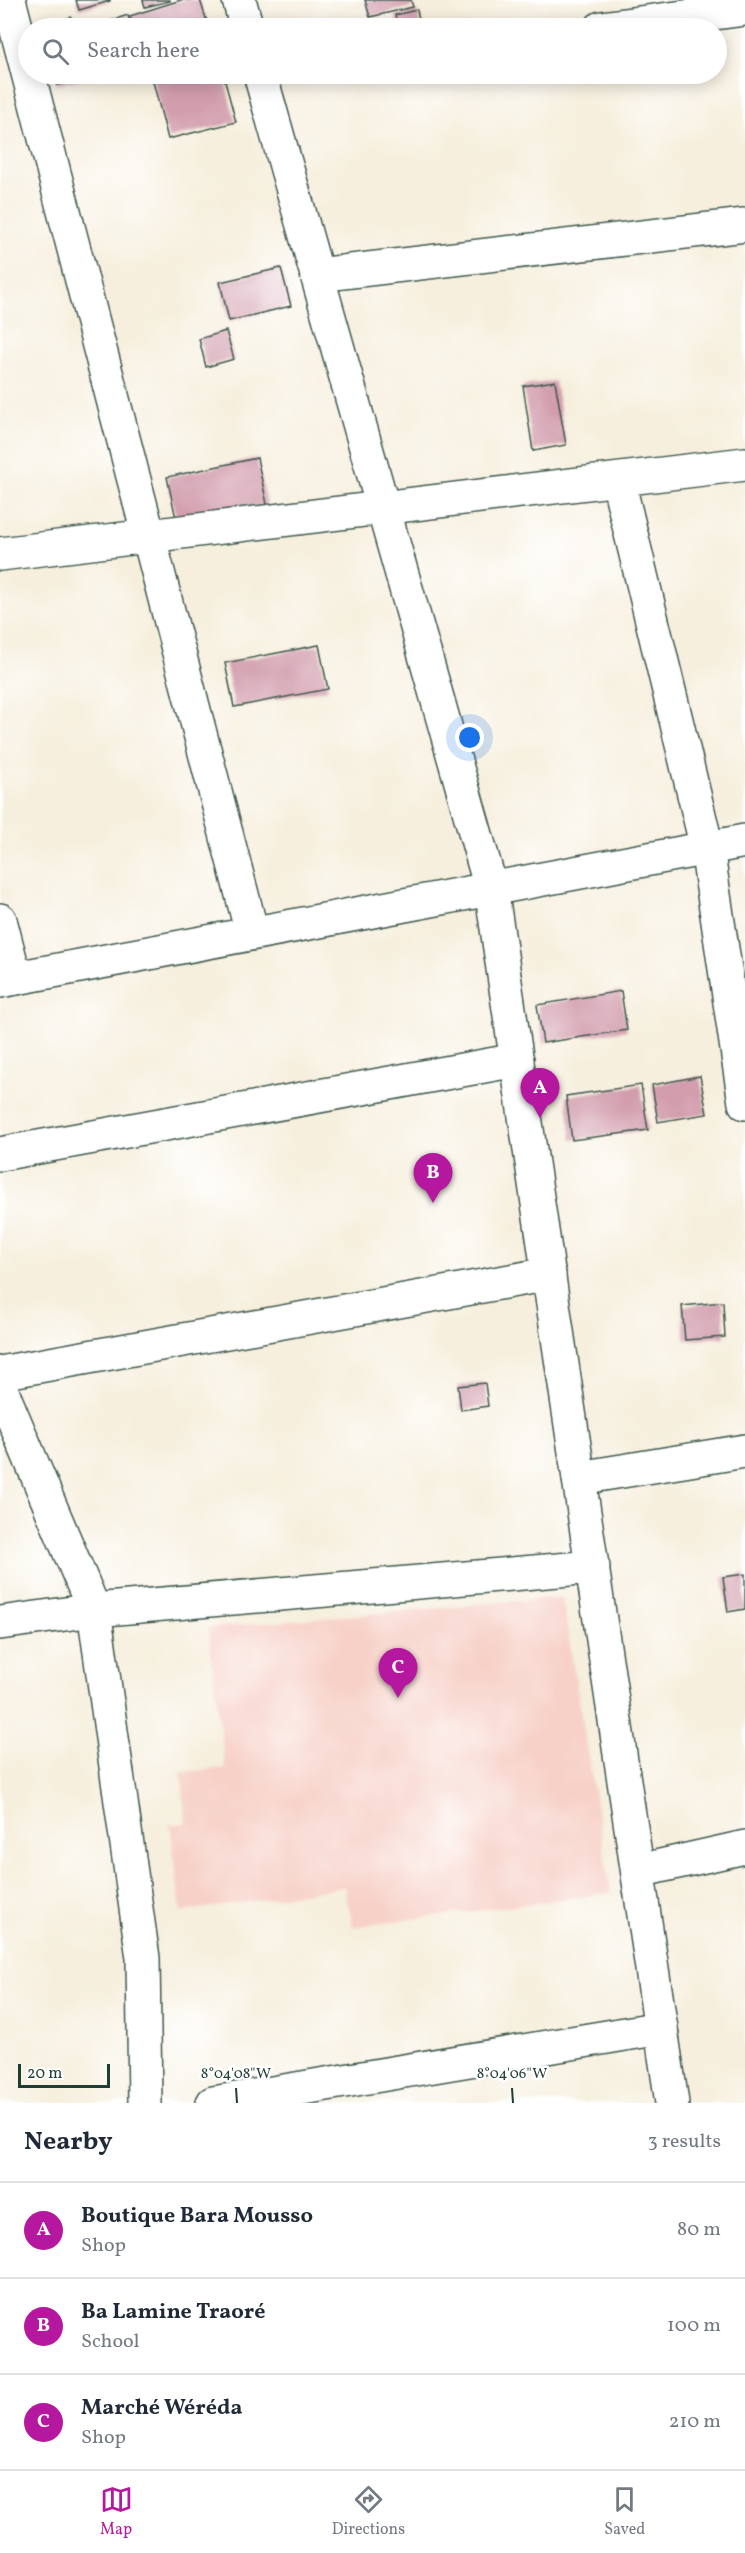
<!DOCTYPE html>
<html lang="en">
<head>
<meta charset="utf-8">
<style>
  body { margin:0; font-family:Vollkorn,serif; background:#f2f2f3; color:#1f2937 }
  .scale { position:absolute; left:18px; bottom:15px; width:92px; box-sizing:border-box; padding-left:6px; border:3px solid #1f3d34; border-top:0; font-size:16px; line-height:21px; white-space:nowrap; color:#1f3d34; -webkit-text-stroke:4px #fff; paint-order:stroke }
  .you { position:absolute; left:470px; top:738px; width:21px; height:21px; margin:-15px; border:4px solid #fff; border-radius:50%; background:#1a73e8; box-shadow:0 0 0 9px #1a73e833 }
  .badge { display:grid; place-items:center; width:39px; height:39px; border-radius:50%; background:#b5179e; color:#fff; font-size:20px; font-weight:700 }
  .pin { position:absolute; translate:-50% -50px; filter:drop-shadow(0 2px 3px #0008) }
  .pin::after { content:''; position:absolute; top:32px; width:21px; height:18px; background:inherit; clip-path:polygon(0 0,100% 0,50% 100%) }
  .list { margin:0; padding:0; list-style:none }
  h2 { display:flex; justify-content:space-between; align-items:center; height:78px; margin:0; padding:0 24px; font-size:26px }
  h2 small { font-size:20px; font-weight:400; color:#747a83 }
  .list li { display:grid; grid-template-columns:39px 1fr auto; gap:18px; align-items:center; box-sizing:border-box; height:96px; padding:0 24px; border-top:2px solid #e0e1e3 }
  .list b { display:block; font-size:22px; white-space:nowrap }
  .list p { margin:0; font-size:20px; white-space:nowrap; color:#747a83 }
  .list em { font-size:20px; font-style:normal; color:#747a83 }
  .icon { flex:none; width:33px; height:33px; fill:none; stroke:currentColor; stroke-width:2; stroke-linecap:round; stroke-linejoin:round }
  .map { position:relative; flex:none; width:745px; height:2103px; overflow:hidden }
  .search { position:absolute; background:#fff; box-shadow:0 3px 15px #0003; left:18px; right:18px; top:18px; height:66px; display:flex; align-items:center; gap:15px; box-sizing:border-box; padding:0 21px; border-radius:33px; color:#747a83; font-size:22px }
  .sheet { height:366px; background:#fff }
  nav { display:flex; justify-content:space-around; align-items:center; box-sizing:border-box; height:84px; border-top:2px solid #e0e1e3; background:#fff; font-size:16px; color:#747a83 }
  nav a { display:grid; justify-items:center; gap:3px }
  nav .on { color:#b5179e }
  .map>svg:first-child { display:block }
</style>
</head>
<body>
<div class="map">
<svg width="745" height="2103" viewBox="0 0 745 2103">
  <rect width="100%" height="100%" fill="#fff"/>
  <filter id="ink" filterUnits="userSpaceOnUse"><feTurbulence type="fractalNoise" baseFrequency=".0167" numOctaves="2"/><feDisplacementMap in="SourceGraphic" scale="12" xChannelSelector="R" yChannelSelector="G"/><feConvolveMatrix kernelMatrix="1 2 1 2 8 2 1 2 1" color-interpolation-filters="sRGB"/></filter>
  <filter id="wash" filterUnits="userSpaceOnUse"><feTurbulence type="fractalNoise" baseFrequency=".008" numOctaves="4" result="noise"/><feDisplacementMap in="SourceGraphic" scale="24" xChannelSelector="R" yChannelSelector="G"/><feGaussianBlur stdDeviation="1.35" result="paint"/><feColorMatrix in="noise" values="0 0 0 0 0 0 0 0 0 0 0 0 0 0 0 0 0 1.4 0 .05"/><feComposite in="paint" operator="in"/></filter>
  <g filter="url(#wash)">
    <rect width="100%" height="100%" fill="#f6efdd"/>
    <!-- built -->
    <polygon fill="#f7d1c8" points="562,1597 611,1893 353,1927 344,1887 181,1912 170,1824 186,1823 181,1772 225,1768 208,1628"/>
    <g id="blocks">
      <!-- building -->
      <g fill="#d29dad">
        <polygon points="76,0 110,0 110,1 79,10"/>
        <polygon points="143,0 170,0 170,1 145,7"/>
        <polygon points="181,0 200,0 209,28 134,28 130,16"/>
        <polygon points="365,0 411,0 413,7 370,17"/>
        <polygon points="417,10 421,28 398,28 395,15"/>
        <polygon points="128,15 131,28 88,28"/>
        <polygon points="71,17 75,28 47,28 46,26"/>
        <polygon points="55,74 89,74 90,77 57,85"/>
        <polygon points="151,74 223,74 236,122 168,139"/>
        <polygon points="281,268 291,306 229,321 220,282"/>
        <polygon points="226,331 234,359 206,367 199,339"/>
        <polygon points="555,381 566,445 533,451 523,386"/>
        <polygon points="257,458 267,504 177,523 167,477"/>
        <polygon points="319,645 328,689 234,707 225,663"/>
        <polygon points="621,991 627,1030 543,1043 537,1005"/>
        <polygon points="700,1076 707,1114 658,1122 652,1085"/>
        <polygon points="641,1085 648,1130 572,1140 566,1096"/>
        <polygon points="723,1302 725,1337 685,1340 682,1306"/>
        <polygon points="485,1383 488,1406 461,1410 458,1386"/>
        <polygon points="745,1574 745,1609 728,1612 723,1577"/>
      </g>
    </g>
  </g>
  <g filter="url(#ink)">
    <use href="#blocks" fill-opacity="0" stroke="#3f584d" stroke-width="1.5"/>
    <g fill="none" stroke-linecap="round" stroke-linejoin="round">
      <defs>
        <g id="street">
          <polyline points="9,0 252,933"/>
          <polyline points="239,0 247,28"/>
          <polyline points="601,28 745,9"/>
          <polyline points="260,74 491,888 672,2103"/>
          <polyline points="317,275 745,225"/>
          <polyline points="618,480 707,848 745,1103"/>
          <polyline points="0,554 745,464"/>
          <polyline points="0,920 15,978"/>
          <polyline points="0,981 745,841"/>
          <polyline points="0,1154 517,1060"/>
          <polyline points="0,1373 549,1274"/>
          <polyline points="0,1387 94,1610 143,1958 145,2103"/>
          <polyline points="579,1478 745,1451"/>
          <polyline points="0,1623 94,1610 593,1567"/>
          <polyline points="638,1871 745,1847"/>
          <polyline points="213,2103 661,2028"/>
        </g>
      </defs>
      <!-- street casing -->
      <use href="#street" stroke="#3f584d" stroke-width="36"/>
      <!-- street -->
      <use href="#street" stroke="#fff" stroke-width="33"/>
    </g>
  </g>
  <!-- ticks -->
  <path fill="none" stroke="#1f3d34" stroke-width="2" d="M236 2088 237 2103M512 2088 513 2103"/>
  <g font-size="15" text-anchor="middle" fill="#1f3d34" stroke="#fff" stroke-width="5" stroke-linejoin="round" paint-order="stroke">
    <text x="236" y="2078">8°04'08"W</text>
    <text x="512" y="2078">8°04'06"W</text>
  </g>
</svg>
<div class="scale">20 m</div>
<div class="you"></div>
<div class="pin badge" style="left:540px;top:1118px">A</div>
<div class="pin badge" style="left:433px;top:1203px">B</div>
<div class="pin badge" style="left:398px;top:1698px">C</div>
<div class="search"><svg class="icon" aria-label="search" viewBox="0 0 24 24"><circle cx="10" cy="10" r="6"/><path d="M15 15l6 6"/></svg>Search here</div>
</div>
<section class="sheet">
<h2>Nearby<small>3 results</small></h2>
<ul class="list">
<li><span class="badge">A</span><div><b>Boutique Bara Mousso</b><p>Shop</p></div><em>80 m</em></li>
<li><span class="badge">B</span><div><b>Ba Lamine Traoré</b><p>School</p></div><em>100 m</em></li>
<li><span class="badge">C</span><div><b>Marché Wéréda</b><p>Shop</p></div><em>210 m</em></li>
</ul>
</section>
<nav>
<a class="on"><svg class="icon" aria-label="map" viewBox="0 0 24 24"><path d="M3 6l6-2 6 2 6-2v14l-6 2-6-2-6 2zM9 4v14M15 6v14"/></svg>Map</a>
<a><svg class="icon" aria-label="directions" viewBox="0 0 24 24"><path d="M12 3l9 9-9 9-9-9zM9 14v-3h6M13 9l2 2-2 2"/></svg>Directions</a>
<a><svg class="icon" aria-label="saved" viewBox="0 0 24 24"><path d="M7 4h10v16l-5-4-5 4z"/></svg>Saved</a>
</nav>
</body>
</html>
